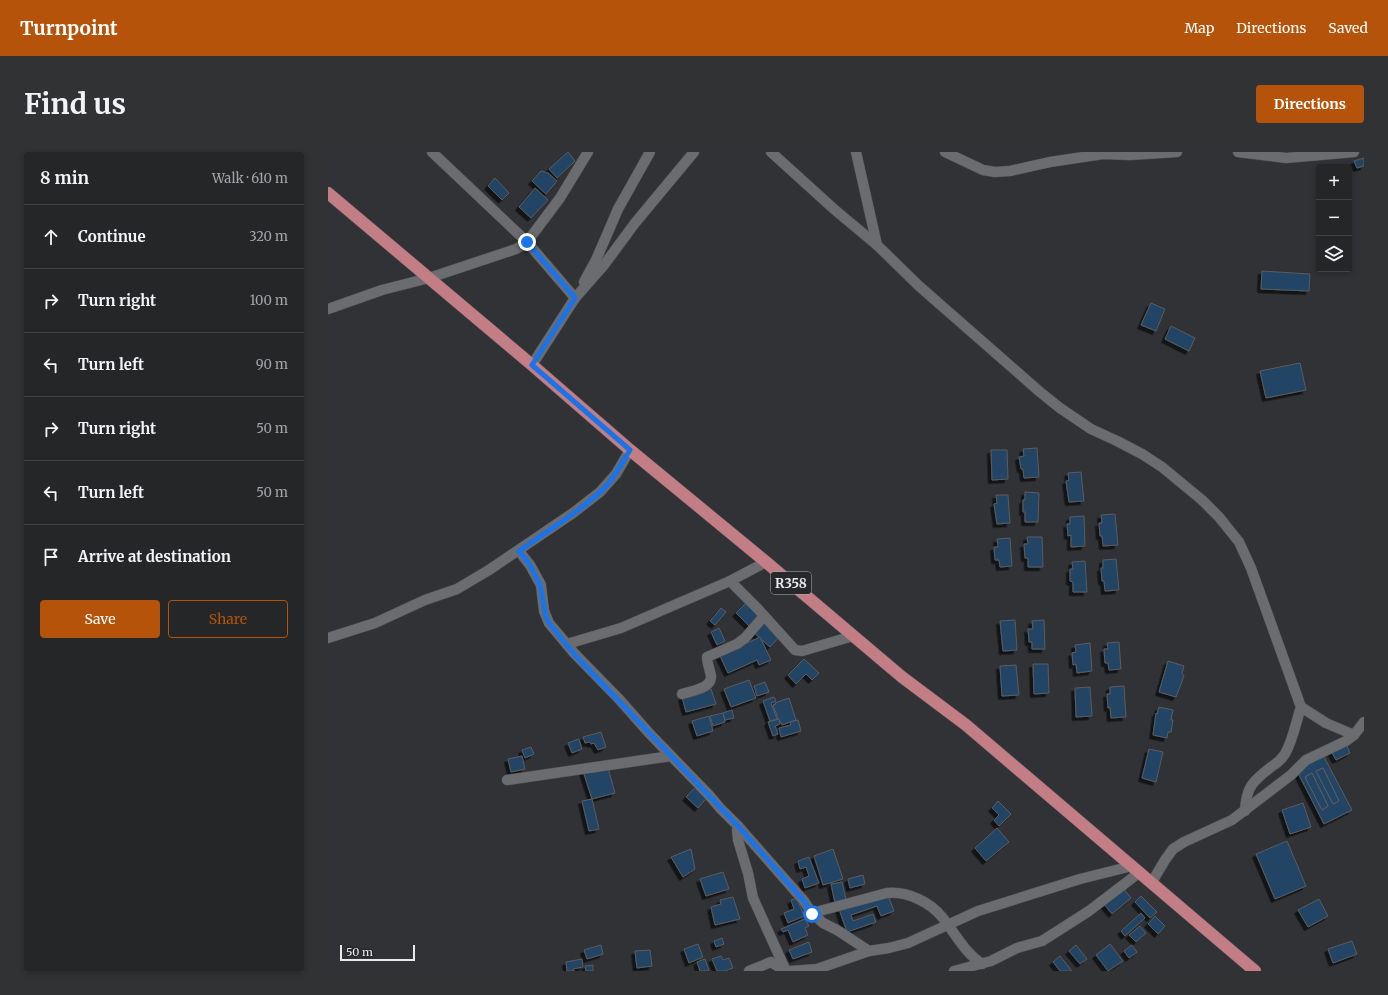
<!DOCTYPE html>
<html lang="en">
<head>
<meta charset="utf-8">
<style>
  body { margin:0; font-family:Merriweather,serif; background:#303234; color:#f1f3f6 }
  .controls { position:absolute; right:12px; top:12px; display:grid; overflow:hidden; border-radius:4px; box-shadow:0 2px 6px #0003 }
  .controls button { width:36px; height:36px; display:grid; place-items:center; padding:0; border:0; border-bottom:1px solid #414345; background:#242628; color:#f1f3f6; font:20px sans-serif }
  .scale { position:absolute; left:12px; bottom:10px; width:75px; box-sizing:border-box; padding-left:4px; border:2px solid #e7e9ea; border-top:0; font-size:11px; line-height:14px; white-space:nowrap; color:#e7e9ea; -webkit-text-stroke:3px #26282b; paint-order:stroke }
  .stop { position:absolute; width:12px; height:12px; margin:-9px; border:3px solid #1a73e8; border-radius:50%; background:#fff }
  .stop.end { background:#1a73e8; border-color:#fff; box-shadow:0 1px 4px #0008 }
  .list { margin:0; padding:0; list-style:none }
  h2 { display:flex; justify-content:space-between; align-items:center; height:52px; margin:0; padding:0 16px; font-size:17px }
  h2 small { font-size:13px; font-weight:400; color:#a3a5a8 }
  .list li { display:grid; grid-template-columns:26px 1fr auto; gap:12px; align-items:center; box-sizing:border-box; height:64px; padding:0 16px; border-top:1px solid #414345 }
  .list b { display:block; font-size:15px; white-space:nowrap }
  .list em { font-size:13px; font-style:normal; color:#a3a5a8 }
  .actions { display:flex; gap:8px; padding:12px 16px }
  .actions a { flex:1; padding:9px 0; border:1px solid #b45309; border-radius:4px; text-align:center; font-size:14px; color:#b45309 }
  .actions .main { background:#b45309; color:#fff }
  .icon { flex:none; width:22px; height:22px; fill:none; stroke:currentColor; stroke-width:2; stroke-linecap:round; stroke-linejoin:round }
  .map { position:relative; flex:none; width:1036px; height:819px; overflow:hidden; border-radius:4px }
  header { display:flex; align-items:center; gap:24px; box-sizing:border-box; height:56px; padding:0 20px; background:#b45309; color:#fff }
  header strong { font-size:19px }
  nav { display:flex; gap:22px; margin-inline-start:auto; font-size:14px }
  .intro { display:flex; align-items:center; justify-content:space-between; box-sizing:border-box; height:96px; padding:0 24px }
  h1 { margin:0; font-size:28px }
  .button { padding:10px 18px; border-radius:4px; background:#b45309; color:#fff; font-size:14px; font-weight:700 }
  main { display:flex; gap:24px; padding:0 24px }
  aside { flex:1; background:#242628; border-radius:4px; box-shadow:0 2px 6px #0003 }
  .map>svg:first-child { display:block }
</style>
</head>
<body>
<header>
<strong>Turnpoint</strong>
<nav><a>Map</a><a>Directions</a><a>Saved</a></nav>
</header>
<div class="intro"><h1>Find us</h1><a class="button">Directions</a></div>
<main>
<aside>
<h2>8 min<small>Walk · 610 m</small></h2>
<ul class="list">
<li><svg class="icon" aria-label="ahead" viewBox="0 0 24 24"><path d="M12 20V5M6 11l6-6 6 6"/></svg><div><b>Continue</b></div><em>320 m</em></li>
<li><svg class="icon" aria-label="right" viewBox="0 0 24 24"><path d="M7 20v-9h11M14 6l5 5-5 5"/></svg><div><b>Turn right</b></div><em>100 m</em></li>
<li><svg class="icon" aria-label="left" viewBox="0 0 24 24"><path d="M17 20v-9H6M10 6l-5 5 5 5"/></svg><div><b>Turn left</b></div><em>90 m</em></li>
<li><svg class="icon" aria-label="right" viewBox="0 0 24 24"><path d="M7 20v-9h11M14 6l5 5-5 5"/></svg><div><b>Turn right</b></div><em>50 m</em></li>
<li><svg class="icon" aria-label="left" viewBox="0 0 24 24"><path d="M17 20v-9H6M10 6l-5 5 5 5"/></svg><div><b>Turn left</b></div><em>50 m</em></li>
<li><svg class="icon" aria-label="arrive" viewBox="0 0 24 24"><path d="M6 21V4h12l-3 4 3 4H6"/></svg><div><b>Arrive at destination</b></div></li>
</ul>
<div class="actions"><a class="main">Save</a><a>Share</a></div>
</aside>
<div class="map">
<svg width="1036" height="819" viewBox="0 0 1036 819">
  <defs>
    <filter id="shadow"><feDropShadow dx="-3.5" dy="3.5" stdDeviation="0" flood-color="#0009"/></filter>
  </defs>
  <rect width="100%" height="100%" fill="#303235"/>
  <!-- building -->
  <g fill="#244566" stroke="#5a5c5f" fill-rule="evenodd" filter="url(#shadow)">
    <polygon points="240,0 247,9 229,26 221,17"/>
    <polygon points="1036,6 1036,14 1029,16 1026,9"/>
    <polygon points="213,19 220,21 229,29 218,42 204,29"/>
    <polygon points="167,26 181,41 174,48 160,34"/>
    <polygon points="207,36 220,48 203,66 191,55"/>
    <polygon points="934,119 982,122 981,139 933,137"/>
    <polygon points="823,151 837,157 828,179 813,173"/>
    <polygon points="843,174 867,186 861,199 837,187"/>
    <polygon points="972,211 978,238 938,246 932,219"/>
    <polygon points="709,296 711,325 696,326 695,317 693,317 691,305 696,304 695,297"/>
    <polygon points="663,298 679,298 680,327 664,328"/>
    <polygon points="753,320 756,349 741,350 738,329 741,328 740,321"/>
    <polygon points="697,340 711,341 710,370 697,370 697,360 695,360 695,348 697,348"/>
    <polygon points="668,343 680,343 682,371 669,372 666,352 669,351"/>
    <polygon points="787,362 790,393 775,394 774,384 772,384 771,371 774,371 773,363"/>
    <polygon points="756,364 757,394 743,395 743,383 740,384 739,372 742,372 742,365"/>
    <polygon points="699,385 714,385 715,415 700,415 700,406 697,406 696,392 700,392"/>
    <polygon points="682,386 684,414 672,415 671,408 667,408 666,395 670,395 669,387"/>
    <polygon points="788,407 791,438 777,439 776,429 774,429 773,416 775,416 775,408"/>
    <polygon points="757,409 759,440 745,440 745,430 742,429 742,417 745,417 744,410"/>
    <polygon points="418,451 433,465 423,476 408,461"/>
    <polygon points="393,456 398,460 387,473 382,469"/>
    <polygon points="687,468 689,498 675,499 672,469"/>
    <polygon points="716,468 717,497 704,497 704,490 701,490 700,477 705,477 704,469"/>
    <polygon points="437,469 453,483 442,495 426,481"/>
    <polygon points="391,476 397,489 389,493 383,480"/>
    <polygon points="432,485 443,508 431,513 429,508 400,521 392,504"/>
    <polygon points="791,490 793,517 781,518 780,511 777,511 776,497 780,497 779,491"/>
    <polygon points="762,491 764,519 749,521 748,512 745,513 744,501 748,500 747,493"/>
    <polygon points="476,507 491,521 484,528 478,522 468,532 460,523"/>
    <polygon points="840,509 856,514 854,521 856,524 848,545 831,540"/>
    <polygon points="705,512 720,512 721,541 706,542"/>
    <polygon points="688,513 691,543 674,544 672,514"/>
    <polygon points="421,528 428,546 403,555 396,537"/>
    <polygon points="437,530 441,540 429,544 426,534"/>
    <polygon points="796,534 798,565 783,566 782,555 780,556 779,542 782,542 782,535"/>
    <polygon points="762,535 764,564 748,565 747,536"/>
    <polygon points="383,537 388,552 358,560 354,545"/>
    <polygon points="446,545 448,549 443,551 449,567 442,569 435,549"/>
    <polygon points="461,546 468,568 454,573 452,569 451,569 445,553 448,552 447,551"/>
    <polygon points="831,555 845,558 843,568 845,568 843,580 840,580 839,586 825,583 828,561 829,562"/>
    <polygon points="404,558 406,566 397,568 395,561"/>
    <polygon points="395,561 397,570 385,574 382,564"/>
    <polygon points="381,564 385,579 369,584 364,569"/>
    <polygon points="451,567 452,572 447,574 450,582 445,584 440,570"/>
    <polygon points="470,568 473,579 453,585 451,576 463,573 462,570"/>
    <polygon points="273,580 278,595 270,598 266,591 263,592 262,590 257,591 255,585"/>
    <polygon points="251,587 254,597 244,601 240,591"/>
    <polygon points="1018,592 1022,601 1008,608 1003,599"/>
    <polygon points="203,595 206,602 197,606 194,598"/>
    <polygon points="821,597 835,600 828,630 814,626"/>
    <path d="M995 603 1024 658 996 672 968 617ZM995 616 1011 649 1005 652 988 619ZM984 621 1000 654 994 658 977 625Z"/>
    <polygon points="194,604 197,617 183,620 180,607"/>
    <polygon points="279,612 287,641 264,647 255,619"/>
    <polygon points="995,616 1011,649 1005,652 988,619"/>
    <polygon points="984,621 1000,654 994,658 977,625"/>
    <polygon points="370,632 381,643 370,656 358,645"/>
    <polygon points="264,647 271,677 261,679 254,649"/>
    <polygon points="670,649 683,662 671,674 666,668 671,663 664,656"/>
    <polygon points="975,651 983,675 962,682 954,658"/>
    <polygon points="669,676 681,690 658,709 647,696"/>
    <polygon points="959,689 978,734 947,747 928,702"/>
    <polygon points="363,697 367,717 355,725 343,705"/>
    <polygon points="505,697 515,727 495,733 486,704"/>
    <polygon points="481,705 491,731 477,736 474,727 481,724 478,715 472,717 470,709"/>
    <polygon points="395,720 401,737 378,744 372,727"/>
    <polygon points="535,723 537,732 522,736 520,727"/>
    <polygon points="514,730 519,752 508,756 503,732"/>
    <polygon points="795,736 803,746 784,762 776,752"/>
    <polygon points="559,741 566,759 553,764 549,754 523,763 525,769 545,762 548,770 519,780 511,757"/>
    <polygon points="813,744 829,760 822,766 807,750"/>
    <polygon points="405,745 412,767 387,773 383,755 393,752 392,748"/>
    <polygon points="469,746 476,764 460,771 456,761 466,757 463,748"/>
    <polygon points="991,747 1000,764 980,775 970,758"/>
    <polygon points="813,761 817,766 797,784 793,779"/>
    <polygon points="827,764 837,774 830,782 820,772"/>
    <polygon points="477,767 481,774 477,776 480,783 465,790 460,778 455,780 453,777"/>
    <polygon points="812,774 818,781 808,790 801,783"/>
    <polygon points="394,786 396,792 388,795 386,789"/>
    <polygon points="1024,789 1029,802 1005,811 1000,797"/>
    <polygon points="481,790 484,800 465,807 461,798"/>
    <polygon points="370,792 375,805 361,811 356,797"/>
    <polygon points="782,792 795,809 780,819 768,803"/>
    <polygon points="273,793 275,802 259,807 256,798"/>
    <polygon points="748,793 759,807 752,812 741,799"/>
    <polygon points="804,793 809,800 801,806 796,799"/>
    <polygon points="322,798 324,814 309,816 307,799"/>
    <polygon points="393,804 395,808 401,806 405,816 397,819 389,819 384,807"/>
    <polygon points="732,804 744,819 732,819 725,810"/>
    <polygon points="254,807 255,815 245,817 246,819 239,819 238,810"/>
    <polygon points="377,807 381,819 372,819 369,810"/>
    <polygon points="265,813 265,819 258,819 257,814"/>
  </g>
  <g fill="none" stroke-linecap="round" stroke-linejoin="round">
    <defs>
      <g id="street">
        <polyline points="104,0 199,90 247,146"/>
        <path d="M443 0 507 58 549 93 591 134 712 240 732 256 763 277 789 289 814 302 834 315 874 348 891 365 911 390 923 416 973 555C968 570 965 588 957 602 953 608 948 612 943 615 925 629 918 635 917 659"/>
        <polyline points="528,0 549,93"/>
        <polyline points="617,0 655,18 667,20 682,19 722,10 775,2 802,3 849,0"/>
        <polyline points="910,0 958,6 1026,0"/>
        <polyline points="256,130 268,108 290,57 322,0"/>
        <polyline points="0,157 54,138 101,126 188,97 199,90 232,46 260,0"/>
        <polyline points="204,213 247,146 276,113 307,71 366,0"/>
        <polyline points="191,399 202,413 213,433 216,459 221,471 246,501 291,547 321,581 381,643 392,656 410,674 476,749 484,761 495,771 509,778 541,799"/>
        <polyline points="402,429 430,457 467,498 474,499 525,484"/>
        <polyline points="0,486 47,471 97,448 129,437 161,418 245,361 272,340 288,322 302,298"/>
        <polyline points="239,492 293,476 402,429 438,410"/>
        <path d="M354 542C362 539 384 537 383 524 382 518 379 511 379 505L409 492 417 486 436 464"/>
        <polyline points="973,555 998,571 1026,583"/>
        <polyline points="179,628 343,604"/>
        <polyline points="410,674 409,678 410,688 420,721 425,746 458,819"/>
        <polyline points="824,730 837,708 845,697 856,690 904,668 963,623 978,608 1018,589 1026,583 1036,570"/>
        <path d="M484 761 559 741C579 739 602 750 614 765 627 781 636 800 654 812"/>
        <polyline points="421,819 443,810 457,819"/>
        <polyline points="462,819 489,817 541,799 561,796 580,791 650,759 752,727 804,714"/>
        <polyline points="626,819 663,809 689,796 714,789 761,759 812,720"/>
      </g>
      <polyline id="primary" points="0,41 204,213 302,298 438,410 574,525 638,573 927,819"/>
    </defs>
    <!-- street casing -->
    <use href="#street" stroke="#4e5052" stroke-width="11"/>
    <!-- primary casing -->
    <use href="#primary" stroke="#4e5052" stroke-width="13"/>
    <!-- street -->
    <use href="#street" stroke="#6a6c6f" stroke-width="10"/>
    <!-- primary -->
    <use href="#primary" stroke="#c37d85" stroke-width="12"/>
  </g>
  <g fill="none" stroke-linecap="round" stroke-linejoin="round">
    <!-- route -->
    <path stroke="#1a73e8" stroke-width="5" d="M199 90 247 146 204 213 302 298C295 309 289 321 280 332 258 356 219 379 191 399L202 413 212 433 218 465 221 471 246 502 410 674 476 749 484 762"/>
  </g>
  <g text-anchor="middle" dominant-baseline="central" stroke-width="3" stroke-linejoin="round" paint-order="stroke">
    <!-- shield labels -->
    <rect fill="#26282b" stroke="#adafb1" stroke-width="1" x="443" y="420" width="40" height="22" rx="3"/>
    <g font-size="13" font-weight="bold" fill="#e7e9ea">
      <text x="463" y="431">R358</text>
    </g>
  </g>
</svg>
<div class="controls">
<button>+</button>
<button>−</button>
<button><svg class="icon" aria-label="layers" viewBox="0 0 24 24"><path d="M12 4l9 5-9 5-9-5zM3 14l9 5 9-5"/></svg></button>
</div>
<div class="scale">50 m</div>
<div class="stop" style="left:484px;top:762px"></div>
<div class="stop end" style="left:199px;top:90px"></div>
</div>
</main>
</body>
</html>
